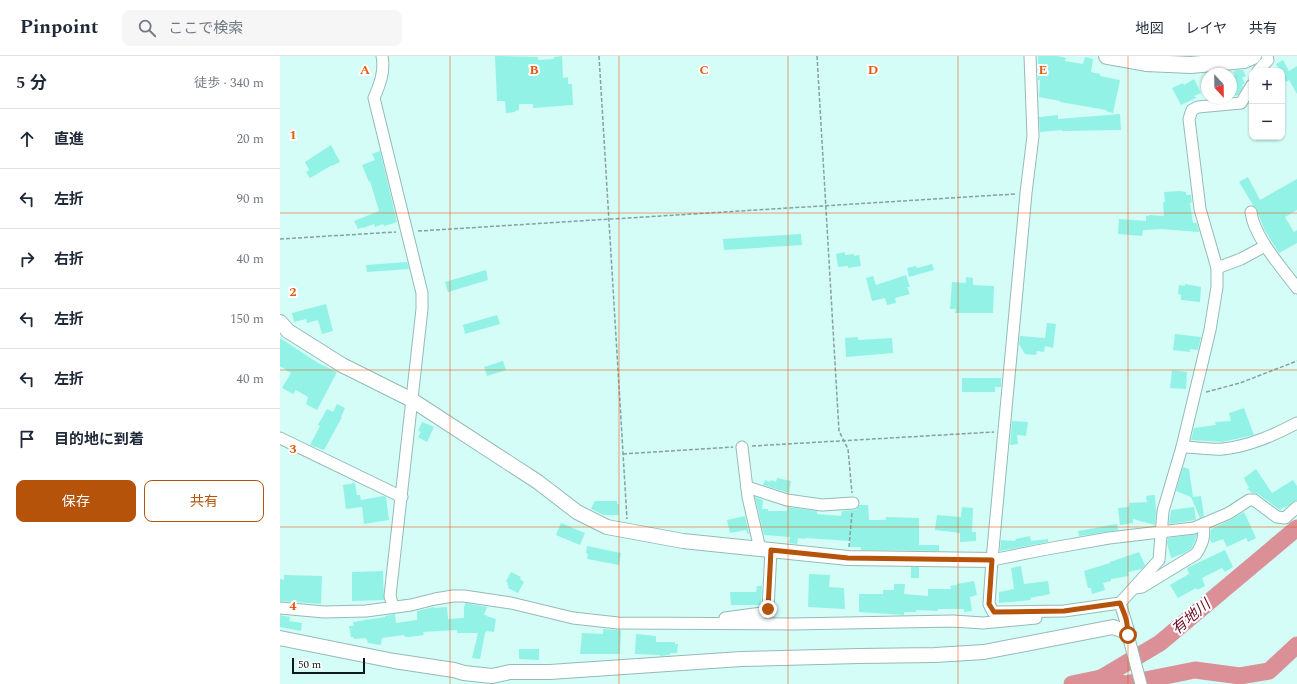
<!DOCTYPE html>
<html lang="ja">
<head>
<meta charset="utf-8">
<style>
  body { margin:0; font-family:Spectral,"Noto Sans JP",serif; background:#f6f6f7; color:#1f2937 }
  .controls { position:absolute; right:12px; top:12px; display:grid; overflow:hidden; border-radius:8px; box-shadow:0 1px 3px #0004 }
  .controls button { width:36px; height:36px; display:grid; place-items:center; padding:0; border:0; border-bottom:1px solid #e0e1e3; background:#fff; color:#1f2937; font:20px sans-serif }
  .compass { position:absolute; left:921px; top:12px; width:36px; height:36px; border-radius:50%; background:#fff; box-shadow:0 1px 3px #0004; rotate:158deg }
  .scale { position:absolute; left:12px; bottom:10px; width:73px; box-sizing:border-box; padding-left:4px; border:2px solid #0b1a19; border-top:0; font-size:11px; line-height:14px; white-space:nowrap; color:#0b1a19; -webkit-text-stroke:3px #fff; paint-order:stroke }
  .stop { position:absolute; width:12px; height:12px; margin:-9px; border:3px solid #b45309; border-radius:50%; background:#fff }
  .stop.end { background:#b45309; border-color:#fff; box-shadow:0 1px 4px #0008 }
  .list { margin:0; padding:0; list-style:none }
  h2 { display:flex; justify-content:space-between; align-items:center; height:52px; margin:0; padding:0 16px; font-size:17px }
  h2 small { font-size:13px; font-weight:400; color:#747a83 }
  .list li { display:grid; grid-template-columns:26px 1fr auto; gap:12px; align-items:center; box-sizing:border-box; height:60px; padding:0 16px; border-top:1px solid #e0e1e3 }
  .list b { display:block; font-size:15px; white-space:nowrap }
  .list em { font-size:13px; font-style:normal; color:#747a83 }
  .actions { display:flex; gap:8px; padding:12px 16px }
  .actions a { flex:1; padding:9px 0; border:1px solid #b45309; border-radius:8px; text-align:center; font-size:14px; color:#b45309 }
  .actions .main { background:#b45309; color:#fff }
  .icon { flex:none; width:22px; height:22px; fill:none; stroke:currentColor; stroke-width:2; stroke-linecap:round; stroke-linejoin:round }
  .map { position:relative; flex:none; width:1017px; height:628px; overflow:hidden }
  header { display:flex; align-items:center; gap:24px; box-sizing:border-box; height:56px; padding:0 20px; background:#fff; border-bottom:1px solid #e0e1e3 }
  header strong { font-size:19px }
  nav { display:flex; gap:22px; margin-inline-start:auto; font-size:14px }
  .search { width:280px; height:36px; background:#f6f6f7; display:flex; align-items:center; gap:10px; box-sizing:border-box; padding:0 14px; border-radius:8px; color:#747a83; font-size:15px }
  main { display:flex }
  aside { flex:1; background:#fff }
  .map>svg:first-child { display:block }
</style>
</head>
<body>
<header>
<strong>Pinpoint</strong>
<div class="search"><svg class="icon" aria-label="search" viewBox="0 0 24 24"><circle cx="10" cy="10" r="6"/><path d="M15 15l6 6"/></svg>ここで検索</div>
<nav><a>地図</a><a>レイヤ</a><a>共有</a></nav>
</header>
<main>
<aside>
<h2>5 分<small>徒歩 · 340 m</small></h2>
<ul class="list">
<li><svg class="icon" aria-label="ahead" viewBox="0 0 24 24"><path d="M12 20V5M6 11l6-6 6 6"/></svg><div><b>直進</b></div><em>20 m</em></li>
<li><svg class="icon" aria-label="left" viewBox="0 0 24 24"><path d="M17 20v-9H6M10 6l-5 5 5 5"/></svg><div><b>左折</b></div><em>90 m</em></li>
<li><svg class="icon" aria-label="right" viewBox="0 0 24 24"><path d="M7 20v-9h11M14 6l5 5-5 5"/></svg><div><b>右折</b></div><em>40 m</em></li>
<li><svg class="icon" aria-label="left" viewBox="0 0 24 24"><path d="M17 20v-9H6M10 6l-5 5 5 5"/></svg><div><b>左折</b></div><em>150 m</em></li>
<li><svg class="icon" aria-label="left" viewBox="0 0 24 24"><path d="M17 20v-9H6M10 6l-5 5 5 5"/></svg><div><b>左折</b></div><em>40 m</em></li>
<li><svg class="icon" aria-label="arrive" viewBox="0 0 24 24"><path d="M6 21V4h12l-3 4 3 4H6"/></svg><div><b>目的地に到着</b></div></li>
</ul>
<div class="actions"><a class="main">保存</a><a>共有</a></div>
</aside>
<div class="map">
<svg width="1017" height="628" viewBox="0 0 1017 628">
  <rect width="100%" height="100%" fill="#d4fdf7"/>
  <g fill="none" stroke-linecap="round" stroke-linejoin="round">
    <!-- river -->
    <g stroke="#db8f96" stroke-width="17">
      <polyline points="821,622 845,628 915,614 960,620 989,615 1017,589"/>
      <polyline points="792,628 821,622 880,587 1017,472"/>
    </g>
  </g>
  <!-- building -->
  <g fill="#92f2e6">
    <polygon points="215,0 258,1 258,4 274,3 274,1 282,0 283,22 288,21 288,28 292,28 293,49 253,52 253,48 239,48 239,54 235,55 235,56 226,57 225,45 217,45"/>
    <polygon points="758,0 777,0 786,2 785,5 803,8 805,1 813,3 811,16 820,18 820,20 840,24 833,57 826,55 826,54 780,46 780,45 759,41 760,24 758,24"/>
    <polygon points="1003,4 1009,15 1017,10 1017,38 1009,24 1006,26 1002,18 1002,15 1000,15 996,8"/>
    <polygon points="956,14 963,14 966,20 962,22 965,27 962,29 963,31 958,39 951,41 951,21 955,19 953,16"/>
    <polygon points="914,23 921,37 914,40 916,42 901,49 892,32 903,27 904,29"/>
    <polygon points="840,58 841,74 782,75 782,74 760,76 759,61 778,59 778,63"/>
    <polygon points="51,89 60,106 52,110 52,109 30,122 26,116 29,114 25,106"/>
    <polygon points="100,95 117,166 104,170 103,168 95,171 94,168 83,172 83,171 78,173 74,165 99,155 90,125 89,126 82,109 95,104 92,98"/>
    <polygon points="968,121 980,144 1017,123 1017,154 1005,161 1014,176 1017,174 1017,187 999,197 984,173 976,152 973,149 959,126"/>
    <polygon points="900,135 906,136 906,139 911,139 912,146 910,147 913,167 917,167 919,176 882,173 863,174 862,180 838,178 839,163 866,165 866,160 869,160 869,159 884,160 883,146 885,146 884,136"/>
    <polygon points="521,178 522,189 444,194 443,183"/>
    <polygon points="565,196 565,199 574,198 574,200 579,199 581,210 568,212 568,210 558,211 556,198"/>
    <polygon points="127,206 129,213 87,216 86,209"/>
    <polygon points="652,208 654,214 629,221 627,212 636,210 637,212"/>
    <polygon points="206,214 208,224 168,236 165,226"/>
    <polygon points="626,219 630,231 627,231 630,238 615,242 616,247 607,249 605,242 592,245 586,222 593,220 596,229"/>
    <polygon points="686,221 693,222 693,229 714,230 713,257 675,257 676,253 670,253 672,226 686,227"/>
    <polygon points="905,228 921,231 920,246 901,244 901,239 898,238 899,229 905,230"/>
    <polygon points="46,248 53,275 42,278 38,264 27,267 26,263 14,266 12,257"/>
    <polygon points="217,259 220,268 185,278 183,269"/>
    <polygon points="767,267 776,268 773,292 765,290 764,296 757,295 756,299 745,298 739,288 740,280 765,282"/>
    <polygon points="895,278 921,281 918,294 910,293 910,296 893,294"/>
    <polygon points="578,281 578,284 612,282 613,297 566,301 565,282"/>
    <polygon points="0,282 38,307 57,316 37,354 26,348 28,341 16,334 13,338 2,332 11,317 0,310"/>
    <polygon points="223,305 226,314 207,320 204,311"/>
    <polygon points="892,314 907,316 906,333 890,332"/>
    <polygon points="682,322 721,322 721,331 715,331 715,336 682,336"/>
    <polygon points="57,348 65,352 61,361 62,361 44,394 30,389 40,370 38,369 47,353 53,356"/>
    <polygon points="964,352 974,379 942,386 911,384 914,372 936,369 935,366 951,365 949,357"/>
    <polygon points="732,365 748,366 746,380 737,379 738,388 730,389"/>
    <polygon points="142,366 154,371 147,386 138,381 141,376 138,375"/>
    <polygon points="903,411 909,413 913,441 921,440 924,460 920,462 911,441 896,435"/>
    <polygon points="976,413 992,437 1013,424 1017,430 1017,444 1013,446 1005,452 1004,451 1000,454 978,438 972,437 967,432 969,432 964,422"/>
    <polygon points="497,422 511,425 509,437 483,429 485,424 490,426 491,424 496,426"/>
    <polygon points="75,427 77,439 80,439 81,444 104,440 106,441 109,464 84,468 82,451 66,453 63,429"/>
    <polygon points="875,439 876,456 875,469 853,463 853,467 840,469 838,452 849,451 849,447 867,446 866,440"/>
    <polygon points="475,441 483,444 482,453 488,453 488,455 507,455 507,451 537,455 537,458 561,460 562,455 574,454 577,453 579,449 588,449 589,464 606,464 606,461 639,462 639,489 659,489 659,495 581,494 581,491 570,491 570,485 525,482 525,483 518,482 517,488 509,487 510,481 484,479"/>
    <polygon points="315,445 337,445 337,448 339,448 339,459 324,459 311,453"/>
    <polygon points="682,451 693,452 692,476 696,476 696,485 680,486 680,477 655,474 657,459 681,461"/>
    <polygon points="914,451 916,464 889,468 891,454"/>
    <polygon points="964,456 976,482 968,486 966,482 947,491 943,483 932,487 930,484 931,473 952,463"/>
    <polygon points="465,460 469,478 467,477 466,474 450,477 447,464"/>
    <polygon points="281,467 305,477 300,489 276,479"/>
    <polygon points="837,468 838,474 799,480 798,475"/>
    <polygon points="917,478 915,485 911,493 902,498 891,502 887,487 888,482"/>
    <polygon points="750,480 751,485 768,483 768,486 720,495 721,484 735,485 736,483"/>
    <polygon points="307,490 341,497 339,509 307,503 308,498 306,497"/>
    <polygon points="945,494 953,511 945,516 942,512 922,522 925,530 917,534 916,532 898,542 890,529 909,518 907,512"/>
    <polygon points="859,496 865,509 862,513 848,516 849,520 831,523 831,525 823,527 825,534 812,538 811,532 808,532 804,515 830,507 830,506"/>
    <polygon points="741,510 744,528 768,525 770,538 750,542 751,544 719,547 719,536 734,533 731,512"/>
    <rect x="631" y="511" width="8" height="11"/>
    <polygon points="103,515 104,544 72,545 72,516"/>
    <polygon points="231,516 241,521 240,523 244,526 238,537 228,532 229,530 227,529 228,527 226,525"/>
    <polygon points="529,518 550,519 549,531 564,532 565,553 528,551"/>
    <polygon points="4,519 42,520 41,548 0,545 0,523 4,524"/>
    <polygon points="694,525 697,539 690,541 692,555 684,556 684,553 658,553 658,555 636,554 636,556 624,556 624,559 579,556 579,538 603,538 603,534 614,534 614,528 625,528 624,538 648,540 648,533 671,533 670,530 677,529 677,528"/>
    <polygon points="477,530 482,530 481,549 451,549 450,536 476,536"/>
    <polygon points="185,547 207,551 204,559 207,559 206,560 216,563 214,576 207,575 205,577 200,603 192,602 198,577 177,577 177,574 143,576 144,579 129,581 125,581 124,579 102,582 101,589 88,587 86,582 74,583 73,581 71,581 69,570 74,570 73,566 105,561 105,560 115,558 116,567 137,564 137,555 154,551 154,552 167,551 168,563 184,562 184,550 185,550"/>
    <polygon points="0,559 10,561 9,565 22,567 21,575 0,571"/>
    <polygon points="323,573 341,574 340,598 300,598 302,577 323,578"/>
    <polygon points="356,578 376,580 376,586 395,586 395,588 398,588 397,597 390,597 390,599 380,600 380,599 355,598"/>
    <polygon points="239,593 259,593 259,604 239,603"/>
  </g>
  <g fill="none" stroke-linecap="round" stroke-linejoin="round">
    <defs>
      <g id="minor">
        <path d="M102 0C105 15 100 28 94 42L142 237V253L110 540 113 550"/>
        <polyline points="750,0 753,80 746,137 712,504 709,548 713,556 784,555 840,547 879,504 883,455 902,391 930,274 937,231 937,212 920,153 909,63 912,54 918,51 961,47 972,29"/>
        <polyline points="978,15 988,4 987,0"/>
        <path d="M971 156C974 181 1002 212 1017 232"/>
        <polyline points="937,212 961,203 985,190"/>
        <polyline points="0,382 122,441"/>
        <polyline points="462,391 468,441 480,493"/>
        <path d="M902 391C916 391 930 394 943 393 970 390 994 379 1017 367"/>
        <polyline points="467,431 507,444 542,449 573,447"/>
        <polyline points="712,504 767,493 829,482 914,472 949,457 969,444 974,444 997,461 1005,462 1017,451"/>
        <path d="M855 532 862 531 916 498C923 487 925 481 923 468"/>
        <polyline points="840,547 848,573 846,577"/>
        <polyline points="0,552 44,556 86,555 131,549 155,543 173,540 184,540 231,547 293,562 338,567 513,568 673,565 703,567 756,562"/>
        <polyline points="445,562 482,557 488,553 491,494"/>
        <polyline points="848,579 861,628"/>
      </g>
      <g id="tertiary">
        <polyline points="0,266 8,275 62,309 132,344 258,426 297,456 327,471 403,485 568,502 712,504"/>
        <polyline points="0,582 114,605 174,614 184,617 212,620 230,616 270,616 461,603 579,600 655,599 704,596 833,571 844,575 848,579"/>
      </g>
      <polyline id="secondary" points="827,0 866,7 911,9 964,4 973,0"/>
    </defs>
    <!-- minor casing -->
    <use href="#minor" stroke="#94bbb6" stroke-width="13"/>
    <!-- tertiary casing -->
    <use href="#tertiary" stroke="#94bbb6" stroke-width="16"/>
    <!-- secondary casing -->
    <use href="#secondary" stroke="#94bbb6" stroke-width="18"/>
    <!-- path -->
    <g stroke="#84a29e" stroke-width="1.5" stroke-dasharray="4 2" stroke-linecap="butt">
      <polyline points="319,0 347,463"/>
      <polyline points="537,0 559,375 568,393 572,437"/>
      <polyline points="138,175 735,138"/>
      <polyline points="0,183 116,176"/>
      <polyline points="926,336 960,327 1017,305"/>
      <polyline points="472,390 714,376"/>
      <polyline points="343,398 453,391"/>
      <polyline points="569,491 572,457"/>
    </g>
    <!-- minor -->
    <use href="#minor" stroke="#fff" stroke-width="11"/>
    <!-- tertiary -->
    <use href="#tertiary" stroke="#fff" stroke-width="14"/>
    <!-- secondary -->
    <use href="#secondary" stroke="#fff" stroke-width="16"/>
  </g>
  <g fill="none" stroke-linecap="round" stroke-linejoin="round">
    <!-- route -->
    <path stroke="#b45309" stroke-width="5" d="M488 553 491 494 568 502 712 504 709 548 714 556 784 555 840 547C843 555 850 568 846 577L848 579"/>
  </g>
  <!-- grid -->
  <path fill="none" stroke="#e8590c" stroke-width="1" stroke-opacity="0.55" d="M170 0V628M339 0V628M508 0V628M678 0V628M848 0V628M0 157H1017M0 314H1017M0 471H1017"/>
  <g text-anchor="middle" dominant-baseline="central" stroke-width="4" stroke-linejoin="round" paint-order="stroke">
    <!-- water labels -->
    <g font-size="15" font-style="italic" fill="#690e25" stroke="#fff">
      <text transform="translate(911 561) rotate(-40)">有地川</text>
    </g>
  </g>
  <g font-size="13" text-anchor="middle" font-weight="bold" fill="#e8590c" stroke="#fff" stroke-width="4" stroke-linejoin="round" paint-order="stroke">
    <text x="85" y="18">A</text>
    <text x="254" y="18">B</text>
    <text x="424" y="18">C</text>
    <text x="593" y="18">D</text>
    <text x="763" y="18">E</text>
    <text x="13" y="83">1</text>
    <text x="13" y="240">2</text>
    <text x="13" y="397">3</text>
    <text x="13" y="554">4</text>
  </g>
</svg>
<div class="controls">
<button>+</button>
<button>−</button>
</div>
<svg class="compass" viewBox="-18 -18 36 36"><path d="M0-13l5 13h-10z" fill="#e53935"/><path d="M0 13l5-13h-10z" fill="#747a83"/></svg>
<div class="scale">50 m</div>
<div class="stop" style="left:848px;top:579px"></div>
<div class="stop end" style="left:488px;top:553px"></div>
</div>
</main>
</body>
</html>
